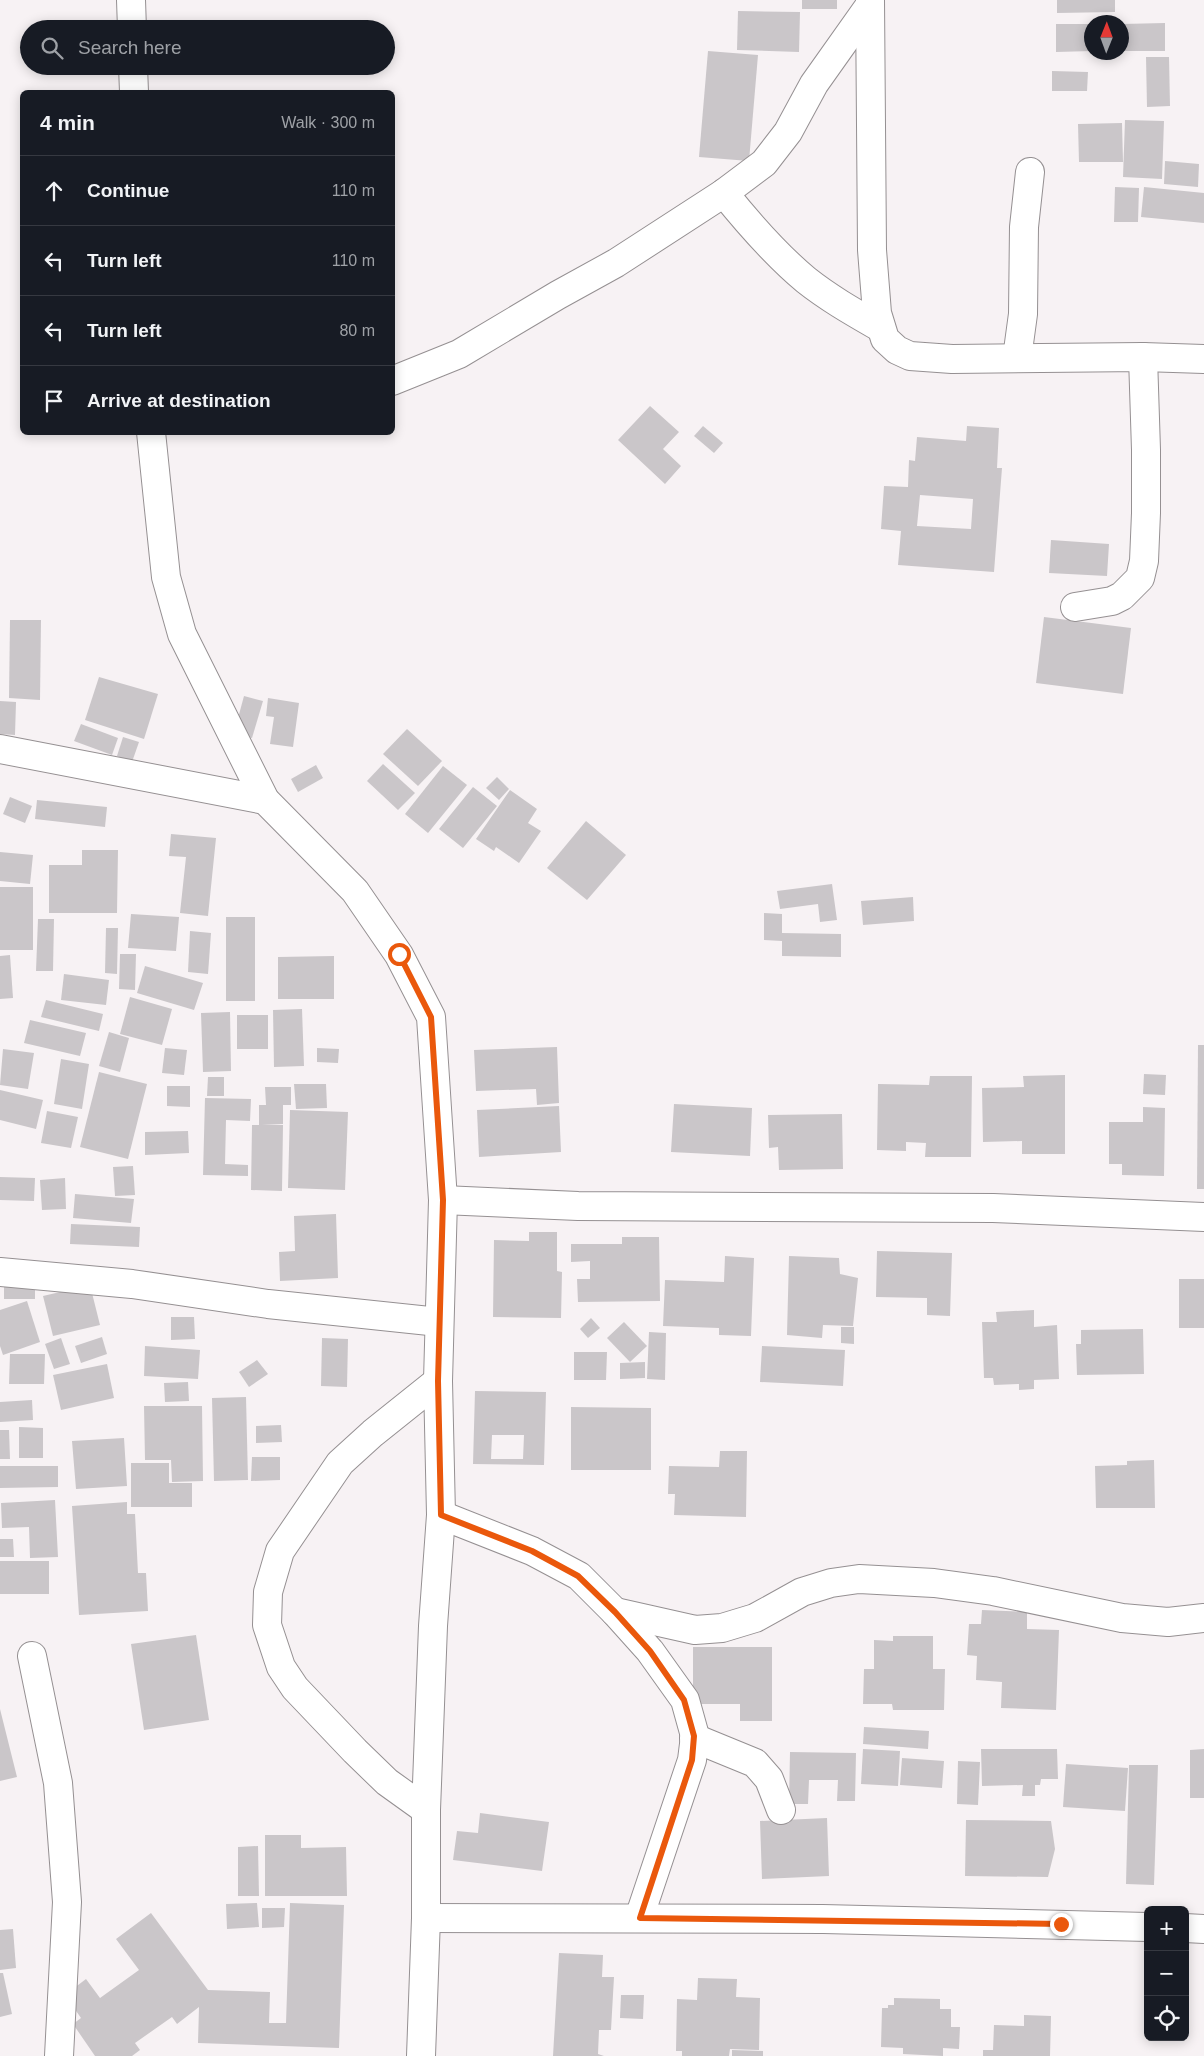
<!DOCTYPE html>
<html lang="en">
<head>
<meta charset="utf-8">
<style>
  body { margin:0; font-family:Helvetica,sans-serif; background:#20242c; color:#f1f3f6 }
  .controls { position:absolute; right:15px; bottom:15px; display:grid; overflow:hidden; border-radius:8px; box-shadow:0 2px 12px #0003 }
  .controls button { width:45px; height:45px; display:grid; place-items:center; padding:0; border:0; border-bottom:1px solid #363941; background:#171b24; color:#f1f3f6; font:25px sans-serif }
  .compass { position:absolute; left:1084px; top:15px; width:45px; height:45px; border-radius:50%; background:#171b24; box-shadow:0 2px 12px #0003; rotate:1deg }
  .stop { position:absolute; width:15px; height:15px; margin:-11px; border:4px solid #ea580c; border-radius:50%; background:#fff }
  .stop.end { background:#ea580c; border-color:#fff; box-shadow:0 1px 5px #0008 }
  .list { margin:0; padding:0; list-style:none }
  h2 { display:flex; justify-content:space-between; align-items:center; height:65px; margin:0; padding:0 20px; font-size:21px }
  h2 small { font-size:16px; font-weight:400; color:#9ea1a6 }
  .list li { display:grid; grid-template-columns:32px 1fr auto; gap:15px; align-items:center; box-sizing:border-box; height:70px; padding:0 20px; border-top:1px solid #363941 }
  .list b { display:block; font-size:19px; white-space:nowrap }
  .list em { font-size:16px; font-style:normal; color:#9ea1a6 }
  .icon { flex:none; width:28px; height:28px; fill:none; stroke:currentColor; stroke-width:2; stroke-linecap:round; stroke-linejoin:round }
  .map { position:relative; flex:none; width:1204px; height:2056px; overflow:hidden }
  .search { position:absolute; background:#171b24; box-shadow:0 2px 12px #0003; left:20px; top:20px; width:375px; height:55px; display:flex; align-items:center; gap:12px; box-sizing:border-box; padding:0 18px; border-radius:28px; color:#9ea1a6; font-size:19px }
  .panel { position:absolute; background:#171b24; box-shadow:0 2px 12px #0003; left:20px; top:90px; width:375px; height:345px; border-radius:8px }
  .map>svg:first-child { display:block }
</style>
</head>
<body>
<div class="map">
<svg width="1204" height="2056" viewBox="0 0 1204 2056">
  <rect width="100%" height="100%" fill="#f7f2f4"/>
  <!-- building -->
  <g fill="#cac6c9" fill-rule="evenodd">
    <rect x="802" y="0" width="35" height="9"/>
    <polygon points="1057,0 1115,0 1115,12 1057,13"/>
    <polygon points="738,11 800,12 799,52 737,50"/>
    <polygon points="1165,23 1165,51 1122,51 1122,24"/>
    <polygon points="1056,24 1092,24 1092,51 1056,52"/>
    <polygon points="708,51 758,55 749,161 699,157"/>
    <polygon points="1146,57 1169,57 1170,106 1147,107"/>
    <polygon points="1052,71 1088,72 1087,91 1052,91"/>
    <polygon points="1125,120 1164,121 1162,179 1123,177"/>
    <polygon points="1122,123 1123,162 1079,162 1078,124"/>
    <polygon points="1165,161 1199,164 1198,187 1164,184"/>
    <polygon points="1115,187 1139,188 1138,222 1114,222"/>
    <polygon points="1144,187 1204,193 1204,223 1141,217"/>
    <polygon points="650,406 679,432 663,449 681,466 665,484 618,440"/>
    <polygon points="703,426 723,443 714,453 694,436"/>
    <path d="M967 426 999 428 997 468H1002L994 572 898 565 901 531 881 529 884 486 908 487 909 460 915 461 917 437 966 441ZM920 495 973 499 971 529 917 526Z"/>
    <polygon points="1051,540 1109,544 1107,576 1049,573"/>
    <polygon points="1044,617 1131,628 1123,694 1036,683"/>
    <polygon points="10,620 41,620 40,700 9,698"/>
    <polygon points="99,677 158,694 144,739 85,720"/>
    <polygon points="244,696 263,701 252,738 234,733"/>
    <polygon points="268,698 299,703 293,747 270,744 274,717 266,716"/>
    <polygon points="0,701 16,702 15,735 0,734"/>
    <polygon points="81,724 118,738 112,755 74,741"/>
    <polygon points="407,729 442,761 418,786 383,754"/>
    <polygon points="123,737 139,742 132,762 117,756"/>
    <polygon points="383,764 415,793 398,810 367,781"/>
    <polygon points="316,765 323,778 298,792 291,779"/>
    <polygon points="443,766 467,785 428,833 405,814"/>
    <polygon points="497,777 509,789 499,800 486,788"/>
    <polygon points="473,787 497,806 463,848 439,829"/>
    <polygon points="510,790 537,809 528,823 541,831 519,863 496,847 494,851 476,839"/>
    <polygon points="10,797 32,806 25,823 3,814"/>
    <polygon points="37,800 107,807 105,827 35,819"/>
    <polygon points="586,821 626,855 587,900 547,868"/>
    <polygon points="171,834 216,838 208,916 180,913 186,857 169,856"/>
    <polygon points="82,850 118,850 117,913 49,913 49,865 82,865"/>
    <polygon points="0,852 33,855 30,884 0,881"/>
    <polygon points="832,884 837,920 820,922 818,904 780,909 777,891"/>
    <rect x="0" y="887" width="33" height="63"/>
    <polygon points="913,897 914,921 863,925 861,901"/>
    <polygon points="764,913 782,914 782,933 841,934 841,957 782,956 782,941 764,940"/>
    <polygon points="131,914 179,917 176,951 128,948"/>
    <rect x="226" y="917" width="29" height="84"/>
    <polygon points="38,919 54,919 53,971 36,971"/>
    <polygon points="106,928 118,928 117,974 105,973"/>
    <polygon points="190,931 211,933 208,974 188,972"/>
    <polygon points="120,954 136,954 135,990 119,989"/>
    <polygon points="10,955 13,998 0,999 0,956"/>
    <polygon points="334,956 334,999 278,999 278,957"/>
    <polygon points="145,966 203,983 194,1010 137,993"/>
    <polygon points="64,974 109,980 106,1005 61,1000"/>
    <polygon points="130,997 172,1009 162,1045 120,1034"/>
    <polygon points="46,1000 103,1014 99,1031 41,1017"/>
    <polygon points="302,1009 304,1066 274,1067 273,1010"/>
    <polygon points="230,1012 231,1071 203,1072 201,1013"/>
    <rect x="237" y="1015" width="31" height="34"/>
    <polygon points="30,1020 86,1033 80,1056 24,1043"/>
    <polygon points="109,1032 129,1038 120,1072 99,1066"/>
    <polygon points="1198,1045 1204,1045 1204,1189 1197,1189"/>
    <polygon points="557,1047 559,1103 537,1105 536,1089 476,1091 474,1050"/>
    <polygon points="165,1048 187,1050 184,1075 162,1073"/>
    <polygon points="317,1048 339,1049 338,1063 317,1062"/>
    <polygon points="3,1049 34,1053 28,1089 0,1085"/>
    <polygon points="61,1059 89,1064 82,1109 54,1104"/>
    <polygon points="99,1072 147,1084 128,1159 80,1147"/>
    <polygon points="1144,1074 1166,1075 1165,1095 1143,1094"/>
    <polygon points="1065,1075 1065,1154 1022,1154 1022,1141 983,1142 982,1088 1024,1087 1023,1076"/>
    <polygon points="930,1076 972,1076 971,1157 925,1157 926,1143 906,1142 906,1151 877,1150 878,1084 929,1085"/>
    <polygon points="208,1077 224,1077 224,1096 207,1096"/>
    <polygon points="294,1084 326,1084 327,1108 296,1109"/>
    <polygon points="167,1086 190,1086 190,1107 167,1106"/>
    <polygon points="265,1087 291,1087 291,1105 283,1105 283,1124 262,1124 283,1125 282,1191 251,1190 252,1125 259,1125 259,1105 266,1105"/>
    <polygon points="0,1090 43,1100 36,1129 0,1120"/>
    <polygon points="205,1098 251,1099 250,1121 226,1120 225,1164 248,1165 248,1176 203,1175"/>
    <polygon points="674,1104 752,1108 750,1156 671,1152"/>
    <polygon points="559,1106 561,1152 479,1157 477,1110"/>
    <polygon points="1143,1107 1165,1108 1164,1176 1122,1175 1122,1164 1109,1164 1109,1122 1143,1122"/>
    <polygon points="290,1110 348,1112 345,1190 288,1188"/>
    <polygon points="47,1111 78,1117 71,1148 41,1143"/>
    <polygon points="842,1114 843,1169 779,1170 778,1147 769,1148 768,1115"/>
    <polygon points="188,1131 189,1153 145,1155 145,1132"/>
    <polygon points="133,1166 135,1195 115,1196 113,1167"/>
    <polygon points="0,1177 35,1178 34,1201 0,1200"/>
    <polygon points="65,1178 66,1209 42,1210 40,1180"/>
    <polygon points="75,1194 134,1199 131,1223 73,1218"/>
    <polygon points="336,1214 338,1278 280,1281 279,1252 295,1251 294,1216"/>
    <polygon points="71,1224 140,1227 139,1247 70,1244"/>
    <polygon points="529,1232 557,1232 557,1271 562,1272 561,1318 493,1317 494,1240 529,1241"/>
    <polygon points="622,1237 659,1237 660,1301 578,1302 577,1279 590,1279 590,1261 571,1262 571,1244 622,1244"/>
    <polygon points="877,1251 952,1253 950,1316 927,1315 927,1298 876,1297"/>
    <polygon points="725,1256 754,1258 751,1336 719,1335 719,1328 663,1326 665,1280 724,1282"/>
    <polygon points="789,1256 839,1258 840,1274 858,1278 853,1326 823,1325 822,1338 787,1335"/>
    <rect x="1179" y="1279" width="25" height="49"/>
    <rect x="4" y="1282" width="31" height="17"/>
    <polygon points="90,1285 100,1325 53,1336 43,1296"/>
    <polygon points="27,1301 40,1342 3,1355 0,1346 0,1310"/>
    <polygon points="1034,1310 1034,1327 1057,1325 1059,1379 1034,1380 1034,1389 1019,1390 1019,1384 994,1385 993,1378 984,1378 982,1322 997,1322 996,1312"/>
    <polygon points="171,1317 194,1317 195,1339 171,1340"/>
    <polygon points="591,1318 600,1328 588,1338 580,1329"/>
    <polygon points="624,1322 647,1346 630,1362 607,1338"/>
    <polygon points="841,1327 854,1327 854,1344 841,1343"/>
    <polygon points="1143,1329 1144,1374 1077,1375 1076,1344 1081,1344 1081,1330"/>
    <polygon points="649,1332 666,1333 665,1380 647,1379"/>
    <polygon points="102,1337 107,1354 81,1363 75,1346"/>
    <polygon points="61,1338 70,1364 54,1369 45,1344"/>
    <polygon points="322,1338 348,1339 347,1387 321,1386"/>
    <polygon points="145,1346 200,1350 198,1379 144,1376"/>
    <polygon points="762,1346 845,1350 843,1386 760,1382"/>
    <polygon points="574,1352 607,1352 606,1380 574,1380"/>
    <polygon points="10,1354 45,1354 44,1384 9,1384"/>
    <polygon points="257,1360 268,1374 249,1387 239,1372"/>
    <polygon points="645,1362 645,1378 620,1379 620,1363"/>
    <polygon points="107,1364 114,1398 61,1410 53,1375"/>
    <polygon points="188,1382 189,1401 165,1402 164,1383"/>
    <path d="M475 1391 546 1392 544 1465 473 1464ZM492 1435H524L523 1459H491Z"/>
    <polygon points="246,1397 248,1480 214,1481 212,1398"/>
    <polygon points="32,1400 33,1420 0,1422 0,1402"/>
    <polygon points="144,1406 202,1406 203,1481 172,1482 171,1460 145,1460"/>
    <polygon points="571,1407 651,1408 651,1470 571,1470"/>
    <polygon points="281,1425 282,1442 256,1443 256,1426"/>
    <polygon points="19,1427 43,1428 43,1458 19,1458"/>
    <polygon points="0,1430 9,1430 10,1459 0,1459"/>
    <polygon points="124,1438 127,1486 76,1489 72,1441"/>
    <polygon points="720,1451 747,1451 746,1517 674,1515 675,1494 668,1494 669,1466 719,1467"/>
    <polygon points="252,1457 280,1457 280,1480 251,1481"/>
    <polygon points="1154,1460 1155,1508 1096,1508 1095,1466 1127,1465 1127,1461"/>
    <polygon points="131,1463 169,1463 169,1483 192,1483 192,1507 131,1507"/>
    <polygon points="0,1466 58,1466 58,1487 0,1488"/>
    <polygon points="55,1500 58,1557 30,1558 29,1527 2,1528 1,1503"/>
    <polygon points="127,1502 127,1514 135,1514 138,1573 146,1573 148,1611 79,1615 72,1506"/>
    <polygon points="0,1539 13,1539 14,1557 0,1557"/>
    <rect x="0" y="1561" width="49" height="33"/>
    <polygon points="982,1610 1027,1612 1027,1629 1059,1630 1056,1710 1001,1708 1002,1682 976,1680 977,1656 967,1655 969,1624 981,1624"/>
    <polygon points="196,1635 209,1720 144,1730 131,1644"/>
    <polygon points="893,1636 933,1636 933,1669 945,1669 944,1710 893,1710 892,1704 863,1704 864,1669 874,1669 874,1640 893,1641"/>
    <polygon points="693,1647 772,1647 772,1721 740,1721 740,1704 693,1704"/>
    <polygon points="0,1709 17,1777 0,1781"/>
    <polygon points="864,1727 929,1731 928,1749 863,1744"/>
    <polygon points="863,1749 900,1751 898,1786 861,1784"/>
    <polygon points="981,1749 1057,1749 1058,1779 1041,1779 1040,1785 1035,1785 1035,1796 1022,1796 1023,1785 982,1786"/>
    <polygon points="1204,1749 1204,1798 1190,1798 1190,1750"/>
    <polygon points="790,1752 856,1753 855,1801 837,1801 838,1780 809,1780 808,1804 789,1804"/>
    <polygon points="902,1758 944,1761 942,1788 900,1785"/>
    <polygon points="958,1761 980,1762 978,1805 957,1804"/>
    <polygon points="1066,1764 1128,1768 1125,1811 1063,1807"/>
    <polygon points="1129,1765 1158,1765 1154,1885 1126,1884"/>
    <polygon points="480,1813 549,1822 542,1871 453,1860 457,1831 478,1833"/>
    <polygon points="827,1818 829,1876 762,1879 760,1821"/>
    <polygon points="966,1820 1051,1821 1055,1849 1048,1877 965,1876"/>
    <polygon points="265,1835 301,1835 301,1848 346,1847 347,1896 265,1896"/>
    <polygon points="258,1846 259,1896 238,1896 238,1847"/>
    <polygon points="257,1903 259,1927 227,1929 226,1904"/>
    <polygon points="290,1903 344,1905 339,2048 198,2043 199,2007 177,2024 172,2017 135,2043 140,2050 132,2056 95,2056 73,2024 81,2018 65,1995 86,1979 100,1998 139,1970 116,1939 151,1913 208,1990 270,1992 269,2023 286,2023"/>
    <polygon points="262,1908 285,1908 284,1927 262,1928"/>
    <polygon points="13,1929 16,1968 0,1970 0,1930"/>
    <polygon points="559,1953 603,1955 602,1977 614,1977 611,2030 599,2030 598,2054 604,2056 553,2056"/>
    <polygon points="0,1973 3,1973 12,2014 0,2017"/>
    <polygon points="698,1978 737,1979 736,1997 760,1998 759,2050 730,2049 729,2056 682,2056 682,2051 676,2051 677,1999 697,2000"/>
    <polygon points="621,1995 644,1995 643,2019 620,2018"/>
    <polygon points="894,1998 940,1999 940,2009 951,2009 951,2027 960,2027 959,2049 943,2048 943,2056 903,2054 903,2048 881,2047 882,2008 888,2008 888,2005 894,2005"/>
    <polygon points="1024,2015 1051,2016 1050,2056 983,2056 983,2050 993,2050 994,2025 1024,2026"/>
    <polygon points="732,2050 763,2051 763,2056 732,2056"/>
  </g>
  <g fill="none" stroke-linecap="round" stroke-linejoin="round">
    <defs>
      <g id="minor">
        <polyline points="131,0 132,29"/>
        <polyline points="870,0 872,250 877,313 885,339 897,350 910,356 952,359 1143,357 1204,359"/>
        <polyline points="133,66 134,92"/>
        <path d="M724 193C749 224 776 255 806 280 830 299 855 313 881 328"/>
        <polyline points="1017,358 1023,314 1024,227 1030,172"/>
        <polyline points="392,381 459,354 558,295 616,263 724,193 764,163 788,132 814,84 870,5"/>
        <polyline points="151,432 166,577 182,634 265,800 355,891 399,955 431,1017 443,1200 438,1381 441,1515 433,1626 426,1810 426,1918 421,2056"/>
        <polyline points="1075,607 1112,601 1122,596 1140,578 1144,561 1146,513 1146,450 1143,357"/>
        <polyline points="0,749 265,800"/>
        <polyline points="443,1200 578,1206 993,1208 1204,1217"/>
        <polyline points="0,1272 132,1284 268,1304 439,1322"/>
        <polyline points="441,1515 532,1551 579,1576 615,1612 650,1651 685,1700 695,1736 692,1760 639,1918"/>
        <polyline points="615,1612 695,1630 722,1628 755,1618 802,1592 831,1583 859,1579 934,1583 993,1591 1122,1618 1168,1622 1204,1618"/>
        <polyline points="32,1656 58,1783 67,1902 59,2056"/>
        <polyline points="694,1738 755,1763 769,1779 781,1810"/>
        <polyline points="426,1810 387,1782 355,1751 295,1688 281,1667 267,1625 268,1592 280,1551 340,1463 373,1433 438,1381"/>
        <polyline points="426,1918 823,1919 1148,1927"/>
        <polyline points="1185,1928 1204,1929"/>
      </g>
    </defs>
    <!-- minor casing -->
    <use href="#minor" stroke="#959092" stroke-width="30"/>
    <!-- minor -->
    <use href="#minor" stroke="#fff" stroke-width="28"/>
  </g>
  <g fill="none" stroke-linecap="round" stroke-linejoin="round">
    <!-- route -->
    <polyline stroke="#ea580c" stroke-width="6" points="399,954 431,1017 443,1200 438,1381 441,1515 532,1551 578,1576 615,1612 650,1651 684,1700 694,1736 692,1760 640,1918 1061,1924"/>
  </g>
</svg>
<div class="controls">
<button>+</button>
<button>−</button>
<button><svg class="icon" aria-label="locate" viewBox="0 0 24 24"><circle cx="12" cy="12" r="6"/><path d="M12 2v4M12 18v4M2 12h4M18 12h4"/></svg></button>
</div>
<svg class="compass" viewBox="-18 -18 36 36"><path d="M0-13l5 13h-10z" fill="#e53935"/><path d="M0 13l5-13h-10z" fill="#9ea1a6"/></svg>
<div class="stop" style="left:399px;top:954px"></div>
<div class="stop end" style="left:1061px;top:1924px"></div>
<div class="search"><svg class="icon" aria-label="search" viewBox="0 0 24 24"><circle cx="10" cy="10" r="6"/><path d="M15 15l6 6"/></svg>Search here</div>
<section class="panel">
<h2>4 min<small>Walk · 300 m</small></h2>
<ul class="list">
<li><svg class="icon" aria-label="ahead" viewBox="0 0 24 24"><path d="M12 20V5M6 11l6-6 6 6"/></svg><div><b>Continue</b></div><em>110 m</em></li>
<li><svg class="icon" aria-label="left" viewBox="0 0 24 24"><path d="M17 20v-9H6M10 6l-5 5 5 5"/></svg><div><b>Turn left</b></div><em>110 m</em></li>
<li><svg class="icon" aria-label="left" viewBox="0 0 24 24"><path d="M17 20v-9H6M10 6l-5 5 5 5"/></svg><div><b>Turn left</b></div><em>80 m</em></li>
<li><svg class="icon" aria-label="arrive" viewBox="0 0 24 24"><path d="M6 21V4h12l-3 4 3 4H6"/></svg><div><b>Arrive at destination</b></div></li>
</ul>
</section>
</div>
</body>
</html>
